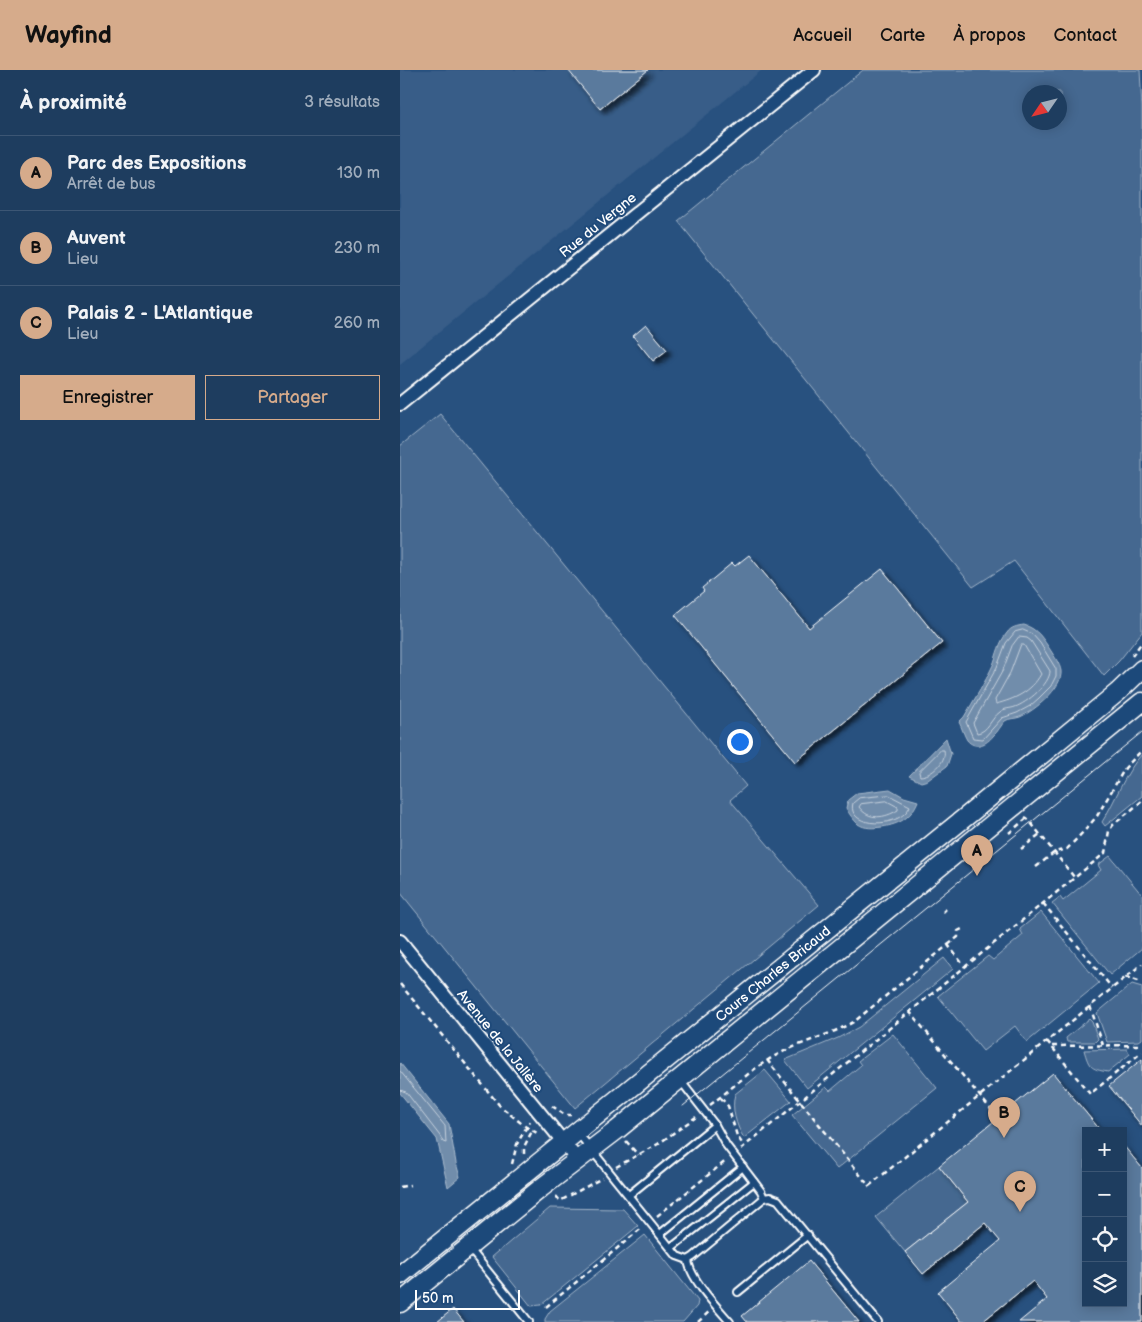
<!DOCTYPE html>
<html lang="fr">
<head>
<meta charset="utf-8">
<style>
  body { margin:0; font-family:"Balsamiq Sans",sans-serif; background:#264465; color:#f1f3f6 }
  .controls { position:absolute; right:15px; bottom:15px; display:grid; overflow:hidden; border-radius:0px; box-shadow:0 2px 12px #0003 }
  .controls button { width:45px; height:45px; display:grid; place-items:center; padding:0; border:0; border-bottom:1px solid #3c5674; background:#1e3d5f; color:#f1f3f6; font:25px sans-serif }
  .compass { position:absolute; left:622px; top:15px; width:45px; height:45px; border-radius:50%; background:#1e3d5f; box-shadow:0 2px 12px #0003; rotate:235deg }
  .scale { position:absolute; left:15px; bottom:12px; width:105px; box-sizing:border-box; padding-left:5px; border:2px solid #fff; border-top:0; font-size:14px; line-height:18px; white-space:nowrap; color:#fff; -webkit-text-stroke:4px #1f4a7a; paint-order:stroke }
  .you { position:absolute; left:339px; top:671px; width:18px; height:18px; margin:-12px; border:4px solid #fff; border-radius:50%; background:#1a73e8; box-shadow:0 0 0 8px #1a73e833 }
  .badge { display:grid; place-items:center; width:32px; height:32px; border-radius:50%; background:#d6ab8b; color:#111; font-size:16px; font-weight:700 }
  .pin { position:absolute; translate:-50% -41px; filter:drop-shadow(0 1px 2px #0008) }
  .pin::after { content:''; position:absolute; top:26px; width:18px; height:15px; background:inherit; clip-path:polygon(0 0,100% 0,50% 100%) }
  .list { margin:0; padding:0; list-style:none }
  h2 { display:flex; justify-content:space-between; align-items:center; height:65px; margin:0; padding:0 20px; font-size:21px }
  h2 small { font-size:16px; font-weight:400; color:#a1aebd }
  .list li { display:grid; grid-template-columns:32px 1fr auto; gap:15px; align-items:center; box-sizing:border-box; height:75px; padding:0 20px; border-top:1px solid #3c5674 }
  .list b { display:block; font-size:19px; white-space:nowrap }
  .list p { margin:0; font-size:16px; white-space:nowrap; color:#a1aebd }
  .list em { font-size:16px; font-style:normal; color:#a1aebd }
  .actions { display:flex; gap:10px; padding:15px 20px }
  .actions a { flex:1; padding:11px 0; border:1px solid #d6ab8b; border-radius:0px; text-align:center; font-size:18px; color:#d6ab8b }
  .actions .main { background:#d6ab8b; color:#111 }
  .icon { flex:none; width:28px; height:28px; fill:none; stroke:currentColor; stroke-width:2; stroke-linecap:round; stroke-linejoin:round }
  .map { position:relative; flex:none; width:742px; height:1252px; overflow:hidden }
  header { display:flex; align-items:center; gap:30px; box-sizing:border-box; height:70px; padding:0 25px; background:#d6ab8b; color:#111 }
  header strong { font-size:24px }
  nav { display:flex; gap:28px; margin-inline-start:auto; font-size:18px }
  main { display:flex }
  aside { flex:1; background:#1e3d5f }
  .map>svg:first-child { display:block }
</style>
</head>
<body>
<header>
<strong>Wayfind</strong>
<nav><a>Accueil</a><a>Carte</a><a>À propos</a><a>Contact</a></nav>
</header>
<main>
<aside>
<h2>À proximité<small>3 résultats</small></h2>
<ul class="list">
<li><span class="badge">A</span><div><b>Parc des Expositions</b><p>Arrêt de bus</p></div><em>130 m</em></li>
<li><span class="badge">B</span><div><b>Auvent</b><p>Lieu</p></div><em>230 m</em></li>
<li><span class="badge">C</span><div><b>Palais 2 - L'Atlantique</b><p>Lieu</p></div><em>260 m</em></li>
</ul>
<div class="actions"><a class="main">Enregistrer</a><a>Partager</a></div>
</aside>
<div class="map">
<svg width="742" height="1252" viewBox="0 0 742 1252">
  <defs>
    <filter id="shadow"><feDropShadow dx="4.5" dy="4.5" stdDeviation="2.5" flood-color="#0009"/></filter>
  </defs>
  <rect width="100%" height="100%" fill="#28517f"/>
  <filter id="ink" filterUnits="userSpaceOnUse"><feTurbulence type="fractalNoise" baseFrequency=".02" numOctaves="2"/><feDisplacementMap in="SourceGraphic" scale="10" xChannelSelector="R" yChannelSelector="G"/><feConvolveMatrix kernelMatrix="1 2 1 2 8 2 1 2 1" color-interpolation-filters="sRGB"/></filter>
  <g filter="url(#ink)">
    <!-- built -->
    <polygon fill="#375d88" points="0,0 362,0 0,294"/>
    <!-- green -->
    <g fill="#446890" stroke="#a2b4c8" fill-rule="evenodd">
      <path d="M463 0H740L742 38V562L719 591 704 606 614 491 573 517 278 151ZM630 22H660V52H630Z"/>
      <polygon points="40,344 346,716 330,730 419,835 175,1038 0,822 0,376"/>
      <path d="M742 684V726L705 756 702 752C716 730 724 704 742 684Z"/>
      <polygon points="710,786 742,825 742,878 710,905 652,833 660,827 663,831 701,800 698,795"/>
      <polygon points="641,842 699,913 627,972 615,956 583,981 538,926 588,886 593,890 623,865 620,859"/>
      <polygon points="544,888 553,899 407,1018 385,990 438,968 459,957"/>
      <polygon points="732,914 742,917 742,969 739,971 707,972 697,943"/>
      <polygon points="689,949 692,952 698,969 695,972 667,972 666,968"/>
      <polygon points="493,964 537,1018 437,1099 392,1045 426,1017 430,1021 461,995 458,991"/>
      <path d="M727 979 730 984 708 1002C690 999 689 997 684 980Z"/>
      <path d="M365 1000 391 1031 344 1068C336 1056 331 1038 335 1024Z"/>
      <polygon points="539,1096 568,1132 505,1182 476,1147"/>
      <polygon points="150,1138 223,1139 238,1156 141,1235 131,1236 92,1187"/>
      <polygon points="245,1165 298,1231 297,1236 283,1252 145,1252 145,1249 150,1241"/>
    </g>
    <!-- water -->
    <g fill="#718dab" stroke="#aabbcd">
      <path d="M624 555C638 559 643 569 651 581 654 586 660 594 661 601 663 618 634 641 620 647 615 649 609 648 605 651 601 655 598 662 593 666 587 674 575 680 567 670 564 665 562 658 559 652L564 647C574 630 585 613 593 595 597 585 599 572 607 563 611 557 617 556 624 555Z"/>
      <polygon points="546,668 551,684 547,696 528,710 521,712 509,706"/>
      <path d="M490 719 504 727 518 731C511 748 500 754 482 757 474 758 465 759 458 754 453 749 449 744 446 738L448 730 457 723Z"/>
      <polygon points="0,993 49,1054 56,1093 60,1107 48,1117 37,1069 0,1023"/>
    </g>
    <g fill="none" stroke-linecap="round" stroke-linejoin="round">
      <!-- shore -->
      <g stroke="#c6d1dd" stroke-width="1">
        <polygon points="623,560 632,564 640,573 656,599 656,606 651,616 639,628 630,636 617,643 602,648 583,669 573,668 566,652 597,597 606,573 615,562"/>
        <path d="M619 567 627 568 631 571 650 601C650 614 627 633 615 637 610 639 604 638 600 642 591 648 588 662 577 663L573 653 603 600 612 576Z"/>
        <path d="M621 575H624L641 604C631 622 615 629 596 634L595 630 610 603Z"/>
        <path d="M541 680H544C547 692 531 706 520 706L519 702Z"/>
        <path d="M489 725 510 736C501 759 446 759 453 733L459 728Z"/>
        <path d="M487 731 498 737V740C485 748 469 751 459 737L461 734Z"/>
        <polyline points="0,1001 45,1056 46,1073 43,1072 40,1066 6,1022 0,1020"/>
      </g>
    </g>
    <!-- building -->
    <g fill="#5a7a9d" stroke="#fff" filter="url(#shadow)">
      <polygon points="168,0 248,0 200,39"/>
      <polygon points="246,255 267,280 253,291 233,266"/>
      <polygon points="349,485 409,558 482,499 542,573 395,692 275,545 304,521 302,518 332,493 335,496"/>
      <polygon points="742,989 742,1056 709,1016"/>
      <polygon points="653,1003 701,1061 686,1061 686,1233 723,1233 723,1075 742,1098 742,1252 619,1252 647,1229 633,1211 582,1252 562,1252 538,1222 600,1171 585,1153 523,1204 505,1182 568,1132 539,1096"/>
      <polygon points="409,1191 459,1252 347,1252 342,1246"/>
      <polygon points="53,1239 64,1252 37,1252"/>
    </g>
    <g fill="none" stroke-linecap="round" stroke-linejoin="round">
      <defs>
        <g id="service">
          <polyline points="178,1063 277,1186 288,1190 293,1187 364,1128 361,1121 326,1075 315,1055 280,1010"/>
          <polyline points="229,1125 315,1055"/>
          <polyline points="364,1128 370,1127 378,1130 478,1252"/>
          <polyline points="260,1164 343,1097"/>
          <polyline points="69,1178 129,1252"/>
          <polyline points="271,1178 354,1112"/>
          <path d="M288 1190C290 1209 317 1237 330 1252"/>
          <polyline points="338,1222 408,1165"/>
        </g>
        <g id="minor">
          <polyline points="0,334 414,0"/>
          <polyline points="0,871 178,1090"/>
        </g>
        <g id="secondary">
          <polyline points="0,1205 568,745 718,622 742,599"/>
          <polyline points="0,1233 141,1118 217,1060 742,632"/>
        </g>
      </defs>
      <!-- service casing -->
      <use href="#service" stroke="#fff" stroke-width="10"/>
      <!-- minor casing -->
      <use href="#minor" stroke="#fff" stroke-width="16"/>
      <!-- secondary casing -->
      <use href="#secondary" stroke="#fff" stroke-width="21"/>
      <!-- path -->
      <g stroke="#fff" stroke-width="2.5" stroke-dasharray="5 4" stroke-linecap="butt">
        <polyline points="732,586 742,572"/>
        <polyline points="625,747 627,748 674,807"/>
        <polyline points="609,763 627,748"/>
        <polyline points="621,779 640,764"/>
        <polyline points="636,797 655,782 667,779 687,758 697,746 725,698 742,680"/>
        <polyline points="643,833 712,918"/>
        <polyline points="543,842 546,839"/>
        <polyline points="548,875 558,867 558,861 562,859"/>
        <polyline points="725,907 742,912"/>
        <polyline points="0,914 100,1036 126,1057 139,1064"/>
        <polyline points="690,936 703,975"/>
        <polyline points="509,941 598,1048"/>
        <polyline points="647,971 690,1024 742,982"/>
        <polyline points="652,976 742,975"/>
        <polyline points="367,990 469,1116 742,894"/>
        <polyline points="321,1028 328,1036 337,1066 344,1076"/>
        <path d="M310 1035C329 1021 347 1003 368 990 395 973 428 967 455 951L548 875 565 897"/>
        <polyline points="152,1036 165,1045 171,1045"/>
        <polyline points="226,1071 238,1085"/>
        <polyline points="341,1079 705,783 709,761 713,755 742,731"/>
        <polyline points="124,1084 124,1077 133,1059"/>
        <polyline points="112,1094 117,1074 130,1051"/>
        <polyline points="216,1097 258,1074 296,1047"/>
        <polyline points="0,1117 10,1115"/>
        <polyline points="156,1126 160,1131 202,1108"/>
        <polyline points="257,1146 327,1090"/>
        <polyline points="146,1237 243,1157"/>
        <polyline points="298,1252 310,1241"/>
      </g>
      <!-- service -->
      <use href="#service" stroke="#1f4a7a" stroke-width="6"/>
      <!-- minor -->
      <use href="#minor" stroke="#1f4a7a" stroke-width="12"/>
      <!-- secondary -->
      <use href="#secondary" stroke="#1f4a7a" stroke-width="18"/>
      <!-- tram -->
      <polyline stroke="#fff" stroke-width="1" points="283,1036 742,662"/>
    </g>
  </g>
  <g text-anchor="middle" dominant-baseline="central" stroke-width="4" stroke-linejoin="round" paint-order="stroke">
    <!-- street labels -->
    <g font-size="14" fill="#fff" stroke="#1f4a7a">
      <text transform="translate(198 155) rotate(-39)">Rue du Vergne</text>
      <text transform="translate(373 904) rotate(-39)">Cours Charles Bricaud</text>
      <text transform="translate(100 971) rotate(51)">Avenue de la Jallère</text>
    </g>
  </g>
</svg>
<div class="controls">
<button>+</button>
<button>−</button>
<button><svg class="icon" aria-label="locate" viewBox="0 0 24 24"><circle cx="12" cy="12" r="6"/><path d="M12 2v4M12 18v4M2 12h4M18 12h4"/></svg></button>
<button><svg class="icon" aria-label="layers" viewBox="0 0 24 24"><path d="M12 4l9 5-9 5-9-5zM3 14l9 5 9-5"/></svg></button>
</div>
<svg class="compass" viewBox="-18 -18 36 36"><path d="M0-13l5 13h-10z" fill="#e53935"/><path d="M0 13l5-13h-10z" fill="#a1aebd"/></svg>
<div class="scale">50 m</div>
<div class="you"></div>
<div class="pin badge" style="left:577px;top:806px">A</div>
<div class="pin badge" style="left:604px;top:1068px">B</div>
<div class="pin badge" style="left:620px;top:1142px">C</div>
</div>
</main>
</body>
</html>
